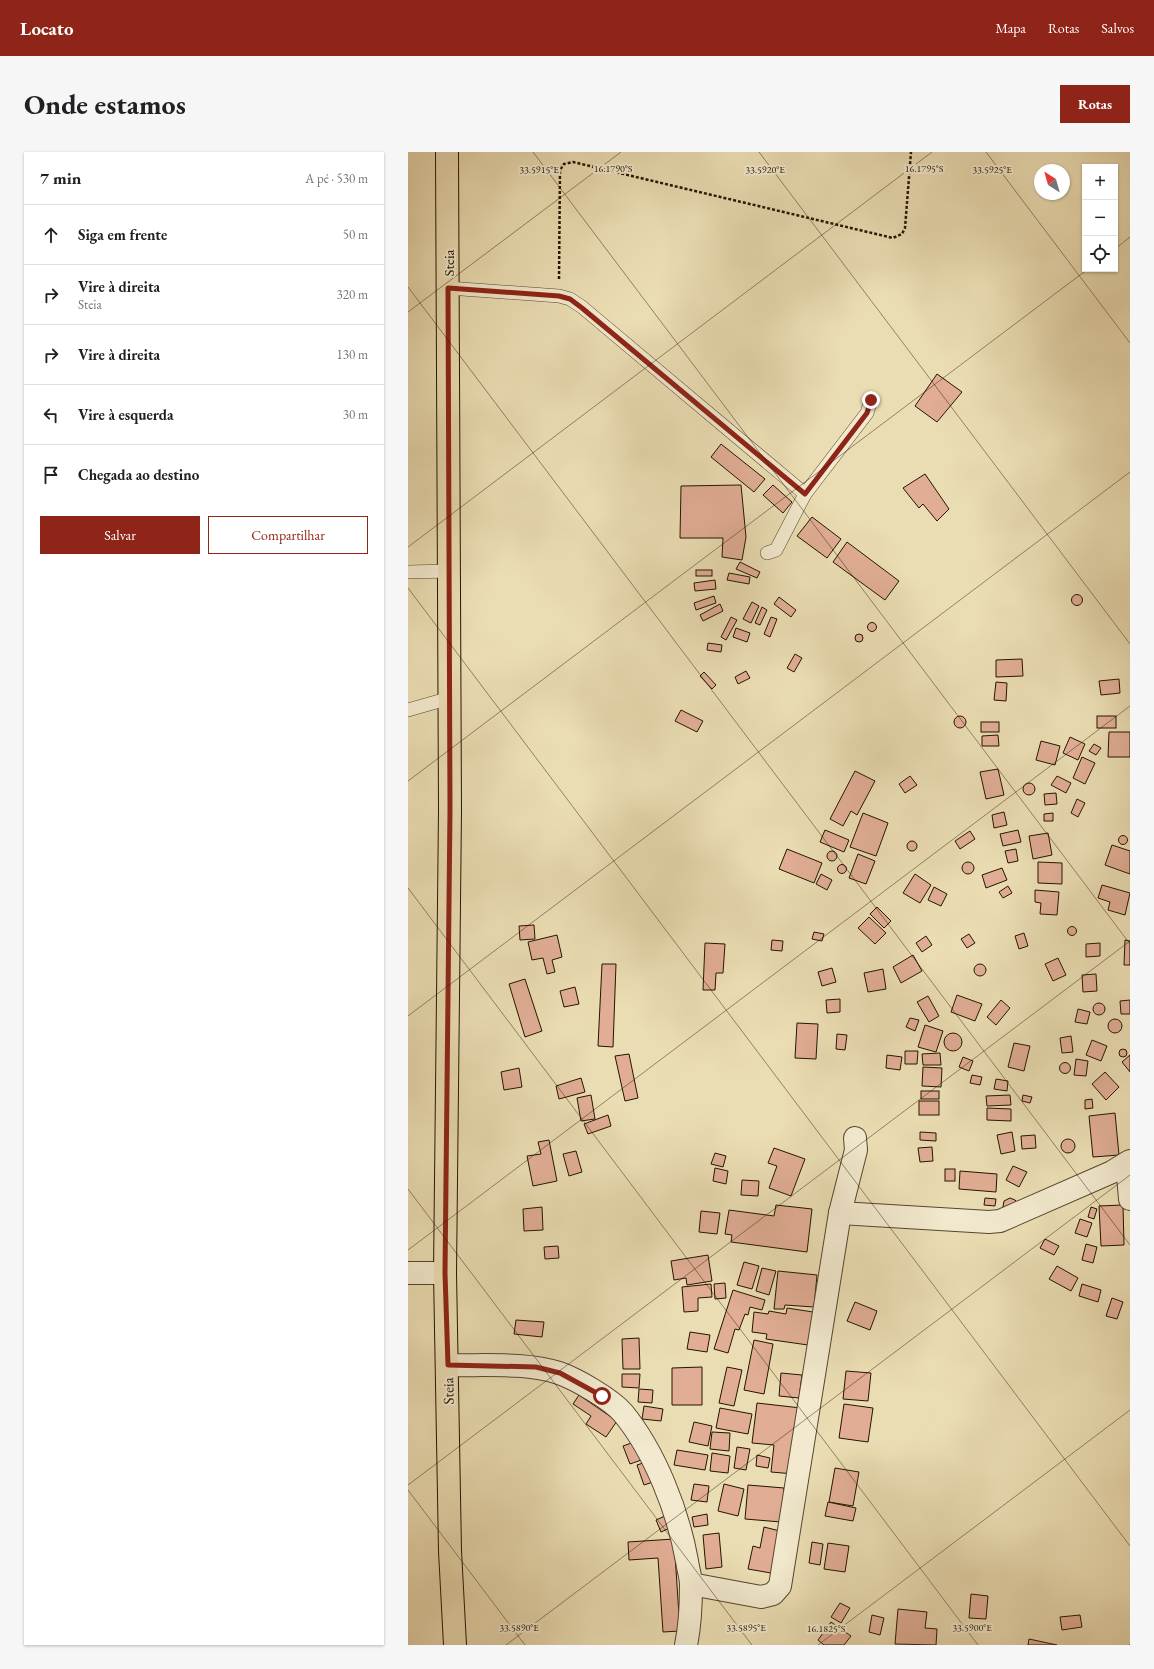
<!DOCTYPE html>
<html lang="pt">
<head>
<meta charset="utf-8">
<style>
  body { margin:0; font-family:"EB Garamond",serif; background:#f6f6f6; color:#202124 }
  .controls { position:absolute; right:12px; top:12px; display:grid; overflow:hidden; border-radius:0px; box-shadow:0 1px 3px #0004 }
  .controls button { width:36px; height:36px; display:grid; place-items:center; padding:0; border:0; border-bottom:1px solid #e0e0e0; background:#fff; color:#202124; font:20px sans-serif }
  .compass { position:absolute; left:626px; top:12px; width:36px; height:36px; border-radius:50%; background:#fff; box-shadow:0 1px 3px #0004; rotate:323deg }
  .stop { position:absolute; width:12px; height:12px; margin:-9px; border:3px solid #8f2418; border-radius:50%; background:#fff }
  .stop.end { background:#8f2418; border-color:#fff; box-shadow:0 1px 4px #0008 }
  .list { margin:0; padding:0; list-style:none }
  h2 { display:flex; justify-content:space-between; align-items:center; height:52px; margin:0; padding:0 16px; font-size:17px }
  h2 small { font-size:13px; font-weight:400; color:#757577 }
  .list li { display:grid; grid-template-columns:26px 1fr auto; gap:12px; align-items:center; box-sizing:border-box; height:60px; padding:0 16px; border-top:1px solid #e0e0e0 }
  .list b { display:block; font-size:15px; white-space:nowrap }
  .list p { margin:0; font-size:13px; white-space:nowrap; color:#757577 }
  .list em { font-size:13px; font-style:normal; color:#757577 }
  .actions { display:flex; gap:8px; padding:12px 16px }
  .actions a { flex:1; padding:9px 0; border:1px solid #8f2418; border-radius:0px; text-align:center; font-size:14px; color:#8f2418 }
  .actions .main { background:#8f2418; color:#fff }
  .icon { flex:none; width:22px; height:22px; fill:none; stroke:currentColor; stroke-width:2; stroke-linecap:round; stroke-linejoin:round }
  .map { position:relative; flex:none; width:722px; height:1493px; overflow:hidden; border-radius:0px }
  header { display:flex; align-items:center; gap:24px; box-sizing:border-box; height:56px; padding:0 20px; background:#8f2418; color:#fff }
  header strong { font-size:19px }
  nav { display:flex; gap:22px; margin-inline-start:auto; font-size:14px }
  .intro { display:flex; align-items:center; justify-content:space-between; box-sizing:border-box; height:96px; padding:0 24px }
  h1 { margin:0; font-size:28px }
  .button { padding:10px 18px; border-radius:0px; background:#8f2418; color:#fff; font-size:14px; font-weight:700 }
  main { display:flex; gap:24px; padding:0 24px }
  aside { flex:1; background:#fff; border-radius:0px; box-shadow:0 1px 3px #0004 }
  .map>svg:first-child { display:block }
</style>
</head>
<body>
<header>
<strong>Locato</strong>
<nav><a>Mapa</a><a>Rotas</a><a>Salvos</a></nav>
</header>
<div class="intro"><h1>Onde estamos</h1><a class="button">Rotas</a></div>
<main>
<aside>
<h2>7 min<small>A pé · 530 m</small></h2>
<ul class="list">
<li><svg class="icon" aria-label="ahead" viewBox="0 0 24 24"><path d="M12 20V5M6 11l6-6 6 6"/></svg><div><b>Siga em frente</b></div><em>50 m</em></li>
<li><svg class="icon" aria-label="right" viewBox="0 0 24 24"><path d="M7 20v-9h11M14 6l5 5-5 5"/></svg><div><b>Vire à direita</b><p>Steia</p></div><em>320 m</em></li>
<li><svg class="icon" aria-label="right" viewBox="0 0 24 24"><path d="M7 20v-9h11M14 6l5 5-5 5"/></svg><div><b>Vire à direita</b></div><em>130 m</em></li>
<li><svg class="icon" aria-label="left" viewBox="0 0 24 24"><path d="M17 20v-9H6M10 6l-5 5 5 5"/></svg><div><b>Vire à esquerda</b></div><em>30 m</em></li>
<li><svg class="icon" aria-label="arrive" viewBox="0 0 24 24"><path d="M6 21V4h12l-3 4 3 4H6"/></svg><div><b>Chegada ao destino</b></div></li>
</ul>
<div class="actions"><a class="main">Salvar</a><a>Compartilhar</a></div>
</aside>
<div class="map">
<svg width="722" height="1493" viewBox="0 0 722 1493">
  <rect width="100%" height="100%" fill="#ebddb3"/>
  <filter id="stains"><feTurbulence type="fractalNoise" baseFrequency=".005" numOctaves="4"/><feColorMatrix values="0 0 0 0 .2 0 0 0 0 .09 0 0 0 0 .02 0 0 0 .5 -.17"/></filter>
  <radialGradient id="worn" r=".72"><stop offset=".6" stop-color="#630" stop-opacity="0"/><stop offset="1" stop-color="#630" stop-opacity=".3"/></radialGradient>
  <!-- building -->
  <g fill="#e1ae95" stroke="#231401">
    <polygon points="529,222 554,240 529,270 507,254"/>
    <polygon points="313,292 357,327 346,340 303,305"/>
    <polygon points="517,322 541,357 529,369 515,352 511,356 495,336"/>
    <polygon points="333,333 338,385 334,408 314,405 315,386 272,386 273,334"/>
    <polygon points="365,333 384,350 375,361 355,343"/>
    <polygon points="404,365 433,387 419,406 389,384"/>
    <polygon points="439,390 491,429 477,448 425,410"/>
    <polygon points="332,410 352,420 349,426 328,417"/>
    <rect x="288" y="418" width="16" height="6"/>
    <polygon points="321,421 342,425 341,432 319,428"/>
    <polygon points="307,428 308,437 287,439 286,431"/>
    <circle cx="669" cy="448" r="5.5"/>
    <polygon points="306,444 308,451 288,458 286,451"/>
    <polygon points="371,445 388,458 383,465 366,452"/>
    <polygon points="344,450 351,454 343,471 335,467"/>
    <polygon points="312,452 315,459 295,469 292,463"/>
    <polygon points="354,455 359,458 352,473 347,471"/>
    <polygon points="323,465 329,468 318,488 313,485"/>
    <polygon points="363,465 369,467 362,485 356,482"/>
    <circle cx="464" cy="475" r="4.5"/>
    <polygon points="328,476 342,481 339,490 325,485"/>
    <circle cx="451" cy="486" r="4"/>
    <polygon points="300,491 314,493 313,500 299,498"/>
    <polygon points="387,502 394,506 386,520 379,516"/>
    <polygon points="614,507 615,524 588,525 588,508"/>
    <polygon points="338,519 342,526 330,532 327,525"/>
    <polygon points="296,520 308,533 304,537 292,524"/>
    <polygon points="711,527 712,541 693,543 691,529"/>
    <polygon points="588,530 599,531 598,549 586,548"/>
    <polygon points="273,558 295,569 289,580 267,569"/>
    <circle cx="552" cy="570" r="6"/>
    <rect x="689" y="564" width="19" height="12"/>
    <rect x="573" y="570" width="18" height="10"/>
    <polygon points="701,580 722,580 722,605 700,605"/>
    <polygon points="590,583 591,594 574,594 574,584"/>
    <polygon points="662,585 677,592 670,608 655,601"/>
    <polygon points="633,589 652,594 647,613 628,608"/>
    <polygon points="686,592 693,596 688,603 681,599"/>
    <polygon points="674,605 687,611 677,632 665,626"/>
    <polygon points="590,617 596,643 578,647 572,620"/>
    <polygon points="447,619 467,629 449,663 443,659 435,674 422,667"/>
    <polygon points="502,624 509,633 497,641 491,632"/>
    <polygon points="649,624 663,631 658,641 643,633"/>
    <circle cx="621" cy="637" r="6"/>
    <polygon points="648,641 649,652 637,653 636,642"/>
    <polygon points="669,647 677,651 670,665 663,661"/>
    <polygon points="596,660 599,673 586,676 584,663"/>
    <polygon points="455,661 480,671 468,704 442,695"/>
    <polygon points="645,661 645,669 636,669 636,662"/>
    <polygon points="417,678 441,688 436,700 412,690"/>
    <polygon points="610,678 613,690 595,694 592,682"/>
    <polygon points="562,679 567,687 552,697 547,689"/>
    <polygon points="640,681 644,703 625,707 621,684"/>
    <circle cx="715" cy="688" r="4.5"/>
    <circle cx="504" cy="694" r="5"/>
    <polygon points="704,693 722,699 722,722 697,713"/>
    <polygon points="379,697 414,711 406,731 371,717"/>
    <polygon points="608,697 610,709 600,711 597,699"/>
    <circle cx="424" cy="704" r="5"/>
    <polygon points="450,702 467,709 458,732 441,726"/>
    <polygon points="630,710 654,711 654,732 630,731"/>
    <circle cx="560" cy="716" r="6"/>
    <circle cx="434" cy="717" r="4.5"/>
    <polygon points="594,716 599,728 578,736 574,723"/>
    <polygon points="413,722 424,728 419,738 408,732"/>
    <polygon points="507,722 523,733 512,751 495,741"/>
    <polygon points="694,733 722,741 717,763 700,758 702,750 690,746"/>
    <polygon points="600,734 604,741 595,746 591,740"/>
    <polygon points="526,735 539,742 533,754 520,748"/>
    <polygon points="627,738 651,740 649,763 632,762 633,751 627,750"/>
    <polygon points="469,755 483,769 476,776 462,762"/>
    <polygon points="461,765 478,781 467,792 450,776"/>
    <polygon points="126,773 127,787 112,788 111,774"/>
    <circle cx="664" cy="779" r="4.5"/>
    <polygon points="406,780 416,782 414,789 404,787"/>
    <polygon points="616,781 620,794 611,797 607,784"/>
    <polygon points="561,782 567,791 559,796 553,787"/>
    <polygon points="149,783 154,805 144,808 147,820 139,822 135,806 124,808 120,790"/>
    <polygon points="518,784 524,793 514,800 508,791"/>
    <polygon points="364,788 375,789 374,799 363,798"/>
    <polygon points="717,788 722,789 722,813 716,813"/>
    <polygon points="297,791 317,792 315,821 308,821 307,838 295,838"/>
    <polygon points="692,791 692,804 678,805 678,792"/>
    <polygon points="505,803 514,819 493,831 485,815"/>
    <polygon points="650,806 658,823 645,829 637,812"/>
    <circle cx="572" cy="818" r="6"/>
    <polygon points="194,812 208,812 205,895 190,894"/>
    <polygon points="424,816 428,830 414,834 410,820"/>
    <polygon points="475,817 478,837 460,840 456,821"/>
    <polygon points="688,822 689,839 675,840 674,823"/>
    <polygon points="117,827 134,879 117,885 101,832"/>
    <polygon points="167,835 171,852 156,855 152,839"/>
    <polygon points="549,843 574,852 567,869 543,860"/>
    <polygon points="520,844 531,864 521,870 509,850"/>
    <polygon points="432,847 432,860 419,861 418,848"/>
    <polygon points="593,848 602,856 588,873 579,865"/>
    <polygon points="722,848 722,862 713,862 712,849"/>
    <circle cx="691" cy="857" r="6"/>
    <polygon points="670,857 682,860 679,872 667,870"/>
    <polygon points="502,866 511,868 507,879 498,875"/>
    <circle cx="707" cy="874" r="7"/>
    <polygon points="389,871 410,872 408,907 387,906"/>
    <polygon points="517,873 535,879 528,900 510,895"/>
    <circle cx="545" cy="890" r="9"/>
    <polygon points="429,882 439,883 437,898 428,897"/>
    <polygon points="663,884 665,900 654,901 652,886"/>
    <polygon points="684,888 699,894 693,909 678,903"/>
    <polygon points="606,891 622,894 616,919 600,915"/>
    <circle cx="715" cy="901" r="4"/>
    <polygon points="497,899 510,899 509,912 497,912"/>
    <polygon points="532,901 533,913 515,913 514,902"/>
    <polygon points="221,902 230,946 217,949 207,904"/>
    <polygon points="479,903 494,905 492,918 478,916"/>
    <polygon points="722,903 722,920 714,910"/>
    <polygon points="555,905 565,909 561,919 551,915"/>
    <polygon points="668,907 680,909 678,924 666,923"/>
    <circle cx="657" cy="916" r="5.5"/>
    <polygon points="515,915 534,916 533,935 514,934"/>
    <polygon points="111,916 114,935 96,938 93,920"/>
    <polygon points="697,920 711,935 698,948 684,932"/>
    <polygon points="564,923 574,925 572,933 562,931"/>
    <polygon points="173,926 177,940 151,947 148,934"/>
    <polygon points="588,927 600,929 599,939 586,937"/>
    <rect x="513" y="939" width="18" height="8"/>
    <polygon points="183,943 187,967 173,969 169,946"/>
    <polygon points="602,943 603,953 579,954 578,944"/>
    <polygon points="615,943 624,945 622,951 614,949"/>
    <polygon points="684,947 685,956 677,957 677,948"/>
    <rect x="511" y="949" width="20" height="14"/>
    <polygon points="579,956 603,957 603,969 579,968"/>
    <polygon points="707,961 711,1003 685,1005 681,964"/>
    <polygon points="200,963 203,974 180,982 176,972"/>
    <polygon points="512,980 528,981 528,989 512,988"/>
    <polygon points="604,980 607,999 593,1002 589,983"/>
    <polygon points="627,983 628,996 614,997 613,984"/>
    <circle cx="660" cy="994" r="7"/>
    <polygon points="141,988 149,1029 125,1034 119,1004 133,1002 130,990"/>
    <polygon points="524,995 525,1009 512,1010 510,996"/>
    <polygon points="366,996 397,1007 383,1044 361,1036 369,1014 360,1011"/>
    <polygon points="168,999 174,1020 161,1024 155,1002"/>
    <polygon points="307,1001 318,1004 315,1015 303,1012"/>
    <polygon points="605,1014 619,1020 611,1035 598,1028"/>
    <polygon points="307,1016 320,1019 318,1032 305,1029"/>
    <rect x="537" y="1017" width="10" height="12"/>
    <polygon points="552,1019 589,1022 588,1040 551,1037"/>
    <polygon points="334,1028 351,1029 350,1044 333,1043"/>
    <polygon points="577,1046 588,1047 587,1054 576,1053"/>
    <polygon points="602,1046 607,1048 609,1050 596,1058 595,1055 596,1049"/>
    <polygon points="368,1053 404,1057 399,1100 323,1090 324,1083 317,1082 321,1058 366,1064"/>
    <polygon points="715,1053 716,1093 693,1094 691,1054"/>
    <polygon points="134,1055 135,1078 116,1079 115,1057"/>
    <polygon points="683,1055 689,1057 686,1067 680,1065"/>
    <polygon points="293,1059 312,1061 309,1082 291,1080"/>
    <polygon points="672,1067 684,1071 679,1085 667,1081"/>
    <polygon points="637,1087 651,1094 646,1103 632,1096"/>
    <polygon points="678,1092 689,1095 685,1111 674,1108"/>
    <polygon points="150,1094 151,1106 137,1107 136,1095"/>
    <polygon points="300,1103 304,1129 279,1133 278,1126 266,1128 263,1109"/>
    <polygon points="336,1110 351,1114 344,1137 329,1133"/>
    <polygon points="649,1114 670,1126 663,1139 641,1127"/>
    <polygon points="354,1116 368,1119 361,1143 348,1139"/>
    <polygon points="370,1119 409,1123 406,1155 377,1153 376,1157 366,1157"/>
    <polygon points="317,1131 318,1146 307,1147 306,1132"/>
    <polygon points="303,1132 304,1145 290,1146 290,1159 276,1160 274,1135"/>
    <polygon points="674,1132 693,1138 690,1150 671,1144"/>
    <polygon points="325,1138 357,1148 354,1158 342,1155 340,1163 337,1162 331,1178 327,1177 320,1201 306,1197"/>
    <polygon points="704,1146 715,1150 709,1167 698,1164"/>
    <polygon points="447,1150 469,1159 462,1178 439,1169"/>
    <polygon points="379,1156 405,1160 400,1193 358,1187 359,1182 344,1180 346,1160 360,1162 361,1159 378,1162"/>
    <polygon points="108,1168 136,1170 134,1185 106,1182"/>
    <polygon points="282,1180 302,1183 299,1200 279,1197"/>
    <polygon points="231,1186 232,1217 215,1217 214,1187"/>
    <polygon points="346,1188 365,1192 356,1242 336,1238"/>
    <polygon points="294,1215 294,1253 264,1253 264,1216"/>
    <polygon points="319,1215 334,1218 326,1254 311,1251"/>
    <polygon points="438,1219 463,1221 460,1249 435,1247"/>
    <polygon points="373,1221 394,1223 391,1246 371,1244"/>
    <polygon points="214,1222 232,1222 231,1236 214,1235"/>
    <polygon points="231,1237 245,1238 244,1251 230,1250"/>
    <polygon points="171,1243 209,1269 198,1285 178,1272 183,1264 165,1252"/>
    <polygon points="349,1251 393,1256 386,1322 363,1320 366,1293 344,1291"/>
    <polygon points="436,1252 465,1256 460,1290 431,1286"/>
    <polygon points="236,1254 255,1257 253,1269 234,1267"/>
    <polygon points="312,1256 344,1262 340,1282 308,1276"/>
    <polygon points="286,1270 304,1274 300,1294 281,1290"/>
    <polygon points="304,1280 322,1281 321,1299 302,1297"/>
    <polygon points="232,1288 239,1306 222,1312 215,1294"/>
    <polygon points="329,1295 342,1297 338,1318 326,1316"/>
    <polygon points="269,1298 300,1303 297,1318 266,1313"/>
    <polygon points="304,1301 322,1304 320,1321 302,1319"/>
    <polygon points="349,1303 362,1306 360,1316 348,1314"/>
    <polygon points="241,1309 248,1329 236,1333 229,1313"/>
    <polygon points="427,1316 451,1320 445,1354 421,1350"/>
    <polygon points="286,1332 301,1334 299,1350 283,1348"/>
    <polygon points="316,1332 336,1337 330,1364 310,1359"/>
    <polygon points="340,1333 376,1336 373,1370 337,1367"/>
    <polygon points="420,1350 448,1356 445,1369 417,1364"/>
    <polygon points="299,1362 300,1373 286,1375 284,1365"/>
    <polygon points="257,1364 262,1376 253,1380 248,1368"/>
    <polygon points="356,1375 372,1379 363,1421 340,1417 345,1394 352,1396"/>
    <polygon points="311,1381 314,1415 298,1417 295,1383"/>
    <polygon points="266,1387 272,1479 255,1480 250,1406 221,1408 220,1390"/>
    <polygon points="404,1390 415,1392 412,1413 401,1411"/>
    <polygon points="420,1391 441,1394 437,1420 416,1417"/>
    <polygon points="563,1442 580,1444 578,1467 561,1466"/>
    <polygon points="432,1451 442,1456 433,1471 423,1465"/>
    <polygon points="490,1457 519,1460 517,1476 529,1477 528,1493 487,1492"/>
    <polygon points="464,1463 476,1466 472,1483 461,1480"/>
    <polygon points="672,1463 674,1475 654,1478 652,1465"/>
    <polygon points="423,1470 443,1484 436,1493 416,1493 410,1488"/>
    <polygon points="621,1487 649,1493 620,1493"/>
  </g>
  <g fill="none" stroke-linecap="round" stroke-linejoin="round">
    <defs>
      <g id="lane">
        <polyline points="40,136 151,144 162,147 174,155 397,342 368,398 359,401"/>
        <polyline points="397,342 459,261 463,248"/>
        <polyline points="0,420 42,419"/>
        <polyline points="0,558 42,546"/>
      </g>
      <g id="street">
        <polyline points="719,1011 722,1047"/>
        <polyline points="432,1061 581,1070 592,1069 704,1020 722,1009"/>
        <polyline points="0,1121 37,1121"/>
        <path d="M40 1213C74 1214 118 1210 151 1221 168 1227 203 1247 215 1261 247 1300 270 1359 279 1409 280 1417 283 1425 283 1433 283 1452 282 1474 278 1493"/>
        <polyline points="283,1432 353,1445 365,1442 372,1434 432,1061 448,998 447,986"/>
      </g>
      <polyline id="primary" points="39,0 42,658 37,1121 42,1399 47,1493"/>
    </defs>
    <!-- lane casing -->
    <use href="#lane" stroke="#55462e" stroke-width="14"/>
    <!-- street casing -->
    <use href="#street" stroke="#55462e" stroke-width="24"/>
    <!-- primary casing -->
    <use href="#primary" stroke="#231401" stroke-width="24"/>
    <!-- path -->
    <polyline stroke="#231401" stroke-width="2.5" stroke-dasharray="3 2" stroke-linecap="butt" points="151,127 152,18 156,12 165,10 485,86 494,82 497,76 503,0"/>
    <!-- lane -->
    <use href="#lane" stroke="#f2e9ce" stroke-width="13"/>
    <!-- street -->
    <use href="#street" stroke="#f2e9ce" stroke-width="22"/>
    <!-- primary -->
    <use href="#primary" stroke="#ebddb3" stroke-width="22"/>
  </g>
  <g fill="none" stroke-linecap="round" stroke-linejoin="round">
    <!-- route -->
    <polyline stroke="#8f2418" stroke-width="5" points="194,1244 152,1221 128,1215 40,1213 37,1121 42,658 40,136 151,144 162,147 174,156 397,342 459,261 463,248"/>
  </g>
  <!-- ticks -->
  <path fill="none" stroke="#231401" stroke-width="1" stroke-opacity="0.45" d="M125 0 722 792M351 0 722 492M578 0 722 191M707 97 722 85M0 135 722 1093M0 160 213 0M0 395 524 0M0 436 722 1394M0 629 680 117M0 736 570 1493M0 864 722 320M0 1037 344 1493M0 1098 722 554M0 1333 722 789M0 1338 117 1493M98 1493 722 1023M410 1493 722 1258M721 1493 722 1492"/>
  <g text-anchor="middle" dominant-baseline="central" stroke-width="4" stroke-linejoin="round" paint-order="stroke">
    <!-- street labels -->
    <g font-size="15" fill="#231401" stroke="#f2e9ce">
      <text transform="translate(40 111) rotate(-90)">Steia</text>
      <text transform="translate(40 1239) rotate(-91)">Steia</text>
    </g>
  </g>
  <g font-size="10" text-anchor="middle" fill="#231401" stroke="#f2e9ce" stroke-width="4" stroke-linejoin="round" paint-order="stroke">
    <text x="205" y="20">16.1790°S</text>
    <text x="516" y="20">16.1795°S</text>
    <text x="131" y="21">33.5915°E</text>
    <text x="357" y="21">33.5920°E</text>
    <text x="584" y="21">33.5925°E</text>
    <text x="111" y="1479">33.5890°E</text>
    <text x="338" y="1479">33.5895°E</text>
    <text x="564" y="1479">33.5900°E</text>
    <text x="418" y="1480">16.1825°S</text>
  </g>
  <rect width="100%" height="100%" filter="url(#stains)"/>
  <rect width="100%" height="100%" fill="url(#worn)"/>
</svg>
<div class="controls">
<button>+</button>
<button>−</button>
<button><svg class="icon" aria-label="locate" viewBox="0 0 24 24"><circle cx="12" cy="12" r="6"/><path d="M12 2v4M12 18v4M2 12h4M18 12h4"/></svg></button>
</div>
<svg class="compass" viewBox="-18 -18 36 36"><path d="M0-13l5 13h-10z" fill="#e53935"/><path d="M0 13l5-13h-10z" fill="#757577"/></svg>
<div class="stop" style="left:194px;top:1244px"></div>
<div class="stop end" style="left:463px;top:248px"></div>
</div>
</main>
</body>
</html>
